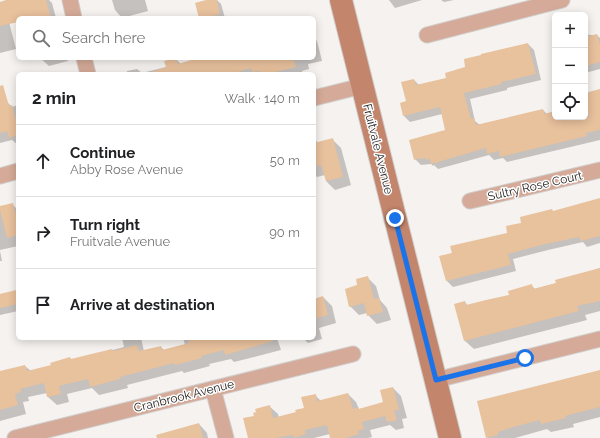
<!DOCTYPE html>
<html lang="en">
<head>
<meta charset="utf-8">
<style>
  body { margin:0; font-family:Raleway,sans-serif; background:#f6f6f6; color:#202124 }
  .controls { position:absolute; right:12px; top:12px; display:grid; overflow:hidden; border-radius:6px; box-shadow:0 2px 10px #0003 }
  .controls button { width:36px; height:36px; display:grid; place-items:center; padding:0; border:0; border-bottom:1px solid #e0e0e0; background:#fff; color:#202124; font:20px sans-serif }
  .stop { position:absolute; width:12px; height:12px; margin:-9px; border:3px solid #1a73e8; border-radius:50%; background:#fff }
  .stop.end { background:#1a73e8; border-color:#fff; box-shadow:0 1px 4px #0008 }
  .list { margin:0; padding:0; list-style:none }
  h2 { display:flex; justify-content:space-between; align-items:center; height:52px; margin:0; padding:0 16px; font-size:17px }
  h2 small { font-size:13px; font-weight:400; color:#757577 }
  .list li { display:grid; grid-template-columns:26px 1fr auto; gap:12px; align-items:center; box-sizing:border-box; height:72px; padding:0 16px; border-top:1px solid #e0e0e0 }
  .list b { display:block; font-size:15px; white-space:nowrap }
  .list p { margin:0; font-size:13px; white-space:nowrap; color:#757577 }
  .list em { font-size:13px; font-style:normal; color:#757577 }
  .icon { flex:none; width:22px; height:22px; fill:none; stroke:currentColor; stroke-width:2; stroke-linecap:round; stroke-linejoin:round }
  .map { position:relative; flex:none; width:600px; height:438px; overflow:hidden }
  .search { position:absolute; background:#fff; box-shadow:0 2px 10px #0003; left:16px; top:16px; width:300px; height:44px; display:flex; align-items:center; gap:10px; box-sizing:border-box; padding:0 14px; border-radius:6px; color:#757577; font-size:15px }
  .panel { position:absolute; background:#fff; box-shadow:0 2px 10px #0003; left:16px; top:72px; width:300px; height:268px; border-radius:6px }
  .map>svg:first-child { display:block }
</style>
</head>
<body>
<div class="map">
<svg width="600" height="438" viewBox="0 0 600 438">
  <rect width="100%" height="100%" fill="#f5f2ef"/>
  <!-- shadow -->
  <g fill="#0003">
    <polygon points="17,0 49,0 52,3 56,18 23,18"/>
    <polygon points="112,0 145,0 148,11 122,18 115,10"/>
    <polygon points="210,0 217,0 221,4 225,18 200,18"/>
    <polygon points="389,0 422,0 395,8"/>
    <polygon points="441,0 454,0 444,2"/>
    <polygon points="0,10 8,18 16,49 0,53"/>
    <polygon points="585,31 589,35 592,35 593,36 597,35 600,38 600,69 585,73"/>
    <polygon points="314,38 317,41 322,61 308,64 309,69 302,71 303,74 127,74 127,71 137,69 142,73 166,67 176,59 181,64 202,58 314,58"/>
    <polygon points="528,44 534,50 541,80 507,88 507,90 470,99 475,121 480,125 543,110 547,114 555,112 555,117 585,117 585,105 587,105 585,94 600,90 600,140 507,162 503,158 494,160 489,155 438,169 434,165 433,166 431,164 421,165 415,159 447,131 442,114 410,122 404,116 414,80 419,85 448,78 467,68"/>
    <polygon points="40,58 67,58 68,61 49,66"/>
    <polygon points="7,102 12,107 18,105 18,145 12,140 0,143 0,104"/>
    <polygon points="314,138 318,143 332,139 341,148 351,185 335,190 326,181 325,175 317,177 314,174"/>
    <polygon points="600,199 600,243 587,247 583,242 548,250 513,259 516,271 453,287 447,281 441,257 509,233 522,224 553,212"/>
    <polygon points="12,204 18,210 18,246 0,250 0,207"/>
    <polygon points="0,251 2,261 0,261"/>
    <polygon points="600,268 600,311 585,315 587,320 474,349 465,341 465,302 468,306 510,296 532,286 535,289 557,283"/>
    <polygon points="367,277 376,286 380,300 387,308 391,320 377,324 368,315 367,313 359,315 350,306 358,286"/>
    <polygon points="16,291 18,293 18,311 0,315 0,295"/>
    <polygon points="323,297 332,306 336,323 319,328 322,339 308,343 303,338 314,338 314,299"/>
    <polygon points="122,338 141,338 144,351 161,347 165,351 185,345 183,338 277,338 281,350 234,362 231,359 209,364 210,366 184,373 182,371 127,385 128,388 99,395 92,388 67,394 69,402 57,405 48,397 47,393 28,397 29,401 23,402 26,414 0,421 0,372 25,366 31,371 124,347"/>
    <polygon points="600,371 600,417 573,424 574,427 551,432 547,429 515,438 488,438 487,437"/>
    <polygon points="393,388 401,396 407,418 402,419 404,428 396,430 390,425 370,430 372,437 368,438 331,438 330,434 314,438 249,438 255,416 269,406 278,414 279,418 297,413 305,408 315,395 321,401 348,394 356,402 359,409 384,403"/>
    <polygon points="199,424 207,433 208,438 174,438"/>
  </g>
  <!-- building -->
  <g fill="#e8c19d">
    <polygon points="6,0 46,0 51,18 18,18 18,22 0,26 0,2"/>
    <polygon points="206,0 217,0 220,14 205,18 199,18 195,3"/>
    <polygon points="597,34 600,44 600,62 585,66 585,37"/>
    <polygon points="528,43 536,74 501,82 502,84 464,93 471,119 474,118 476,125 543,109 544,114 555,111 555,117 589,117 585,102 585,93 600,89 600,130 586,133 587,136 500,157 499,151 487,154 486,148 431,164 430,159 426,160 426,158 420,159 420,158 414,160 409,140 445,130 440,107 403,116 400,103 406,101 401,82 414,79 416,85 446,78 445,73 465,67 464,59 481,55 481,54"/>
    <polygon points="176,58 178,64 198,58 293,58 296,67 267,74 260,74 259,71 252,72 251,68 231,74 152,74 152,72 166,67 164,61"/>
    <polygon points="3,85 9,106 12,105 16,120 18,119 18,135 9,138 7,131 0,133 0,86"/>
    <polygon points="333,138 343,177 326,181 321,165 314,167 314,143"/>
    <polygon points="600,198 600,236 581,241 579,237 541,245 508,254 511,265 446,281 439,256 452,253 450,246 507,233 506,226 521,223 520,217 552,209 553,211"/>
    <polygon points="13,203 16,215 18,214 18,235 7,238 0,210 0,206"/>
    <polygon points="600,268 600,301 577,306 579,311 464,341 454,304 465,301 466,305 486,300 509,295 508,291 532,284 533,289 556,283 555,280"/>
    <polygon points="368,276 374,299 379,298 383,312 367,316 364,303 349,307 345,289 357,285 356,279"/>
    <polygon points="16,290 18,297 18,304 0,308 0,294"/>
    <polygon points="323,296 328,315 314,319 314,299"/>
    <polygon points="188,338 273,338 273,341 225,355 224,350 201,356 202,358 175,365 174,363 120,377 120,379 90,387 88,379 59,386 61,394 47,397 44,383 20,389 21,392 15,394 18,405 0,410 0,371 25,365 27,371 51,365 50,363 70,357 71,359 112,349 113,351 137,345 139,351 161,346 162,350 189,343"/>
    <polygon points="600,370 600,407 565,416 566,418 541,424 540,420 517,426 498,432 498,435 486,438 477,401"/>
    <polygon points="393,387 399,409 394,411 397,420 387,422 385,416 362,422 364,429 358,431 359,434 346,438 330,438 327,425 305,430 306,434 294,438 293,435 275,438 248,438 243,418 254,416 253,413 256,412 255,409 270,405 273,418 296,412 295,410 304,408 301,397 316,394 317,401 348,393 353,409 358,407 359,409 383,402 380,390"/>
    <polygon points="199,423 203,438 157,438 156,435"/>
  </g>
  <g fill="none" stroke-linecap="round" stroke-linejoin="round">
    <defs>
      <g id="street">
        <polyline points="70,0 74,18"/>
        <polyline points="427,35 562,0"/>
        <polyline points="84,58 88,74"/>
        <polyline points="314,98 362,86"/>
        <polyline points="0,176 18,171"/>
        <polyline points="470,201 600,170"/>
        <polyline points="436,380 600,339"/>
        <polyline points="213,389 226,438"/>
        <polyline points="15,438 353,354"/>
      </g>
      <polyline id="secondary" points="341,0 450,438"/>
    </defs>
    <!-- street casing -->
    <use href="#street" stroke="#d0cdca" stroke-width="17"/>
    <!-- secondary casing -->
    <use href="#secondary" stroke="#d0cdca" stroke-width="24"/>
    <!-- street -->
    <use href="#street" stroke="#d5aa98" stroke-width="15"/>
    <!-- secondary -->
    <use href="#secondary" stroke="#c3856c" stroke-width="22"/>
  </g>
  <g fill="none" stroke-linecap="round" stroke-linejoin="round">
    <!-- route -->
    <polyline stroke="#1a73e8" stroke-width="5" points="395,218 436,380 525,358"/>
  </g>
  <g text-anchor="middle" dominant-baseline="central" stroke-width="3" stroke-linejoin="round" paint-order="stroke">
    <!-- street labels -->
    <g font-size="12" fill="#262524" stroke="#fff">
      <text transform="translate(378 149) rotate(76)">Fruitvale Avenue</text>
      <text transform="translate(535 186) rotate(-13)">Sultry Rose Court</text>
      <text transform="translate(184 396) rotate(-14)">Cranbrook Avenue</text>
    </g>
  </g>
</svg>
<div class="controls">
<button>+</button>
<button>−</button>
<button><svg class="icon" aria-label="locate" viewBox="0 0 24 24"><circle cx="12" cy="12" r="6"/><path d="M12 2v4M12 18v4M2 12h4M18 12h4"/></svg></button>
</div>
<div class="stop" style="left:525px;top:358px"></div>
<div class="stop end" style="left:395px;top:218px"></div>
<div class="search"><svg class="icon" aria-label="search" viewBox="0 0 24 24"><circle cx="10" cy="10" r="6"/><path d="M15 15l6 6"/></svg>Search here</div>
<section class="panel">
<h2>2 min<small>Walk · 140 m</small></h2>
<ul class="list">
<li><svg class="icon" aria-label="ahead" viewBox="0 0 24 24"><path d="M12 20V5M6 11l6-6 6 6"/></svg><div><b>Continue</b><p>Abby Rose Avenue</p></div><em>50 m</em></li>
<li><svg class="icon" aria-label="right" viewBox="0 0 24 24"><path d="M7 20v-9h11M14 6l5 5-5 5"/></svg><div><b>Turn right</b><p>Fruitvale Avenue</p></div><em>90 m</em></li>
<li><svg class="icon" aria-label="arrive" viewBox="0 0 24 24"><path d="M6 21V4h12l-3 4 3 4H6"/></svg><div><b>Arrive at destination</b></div></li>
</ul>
</section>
</div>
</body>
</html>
